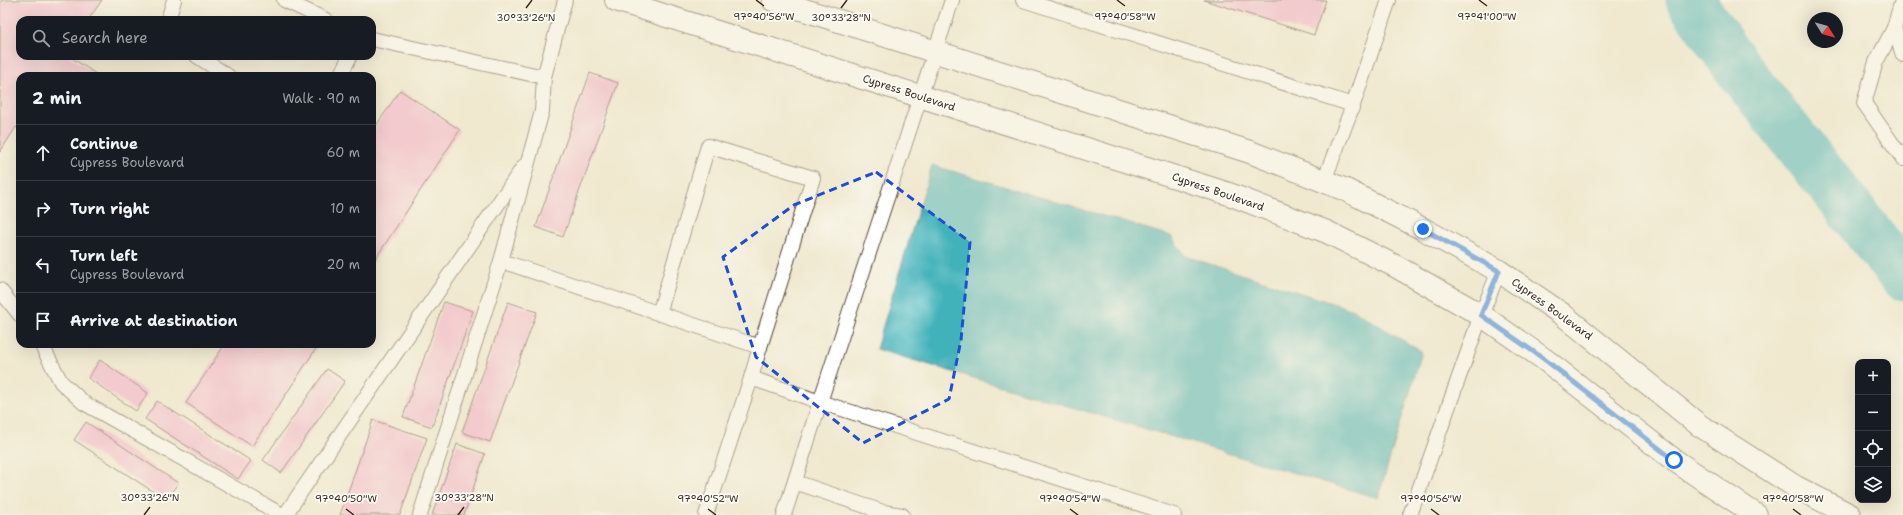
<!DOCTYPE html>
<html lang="en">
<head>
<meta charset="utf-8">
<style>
  body { margin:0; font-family:"Shantell Sans",sans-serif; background:#242831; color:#f1f3f6 }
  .controls { position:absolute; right:12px; bottom:12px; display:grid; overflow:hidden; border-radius:8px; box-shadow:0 4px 16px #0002 }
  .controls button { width:36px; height:36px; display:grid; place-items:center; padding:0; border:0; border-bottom:1px solid #363941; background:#171b24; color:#f1f3f6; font:20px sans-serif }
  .compass { position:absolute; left:1807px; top:12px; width:36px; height:36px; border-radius:50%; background:#171b24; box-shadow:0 4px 16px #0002; rotate:127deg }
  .stop { position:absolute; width:12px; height:12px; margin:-9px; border:3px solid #1a73e8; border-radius:50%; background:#fff }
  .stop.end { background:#1a73e8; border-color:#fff; box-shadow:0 1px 4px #0008 }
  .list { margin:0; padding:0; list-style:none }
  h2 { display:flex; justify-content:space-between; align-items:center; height:52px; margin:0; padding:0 16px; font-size:17px }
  h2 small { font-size:13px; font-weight:400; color:#9ea1a6 }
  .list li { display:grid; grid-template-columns:26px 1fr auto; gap:12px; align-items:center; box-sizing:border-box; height:56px; padding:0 16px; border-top:1px solid #363941 }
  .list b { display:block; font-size:15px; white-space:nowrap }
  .list p { margin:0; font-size:13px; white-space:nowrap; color:#9ea1a6 }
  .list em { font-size:13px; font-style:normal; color:#9ea1a6 }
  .icon { flex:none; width:22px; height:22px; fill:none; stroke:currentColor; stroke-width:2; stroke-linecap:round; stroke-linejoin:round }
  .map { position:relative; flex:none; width:1903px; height:515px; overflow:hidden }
  .search { position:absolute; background:#171b24; box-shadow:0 4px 16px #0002; left:16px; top:16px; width:360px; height:44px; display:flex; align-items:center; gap:10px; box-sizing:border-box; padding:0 14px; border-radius:12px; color:#9ea1a6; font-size:15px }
  .panel { position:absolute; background:#171b24; box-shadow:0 4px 16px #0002; left:16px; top:72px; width:360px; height:276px; border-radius:12px }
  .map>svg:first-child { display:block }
</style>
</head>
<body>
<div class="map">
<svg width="1903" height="515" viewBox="0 0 1903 515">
  <rect width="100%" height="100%" fill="#fdfcf7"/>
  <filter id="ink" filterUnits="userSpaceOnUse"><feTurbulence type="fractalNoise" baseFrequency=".025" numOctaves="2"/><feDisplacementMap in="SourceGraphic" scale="8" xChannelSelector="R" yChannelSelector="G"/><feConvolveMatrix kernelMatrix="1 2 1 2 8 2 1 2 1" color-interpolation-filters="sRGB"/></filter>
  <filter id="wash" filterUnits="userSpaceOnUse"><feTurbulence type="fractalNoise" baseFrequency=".012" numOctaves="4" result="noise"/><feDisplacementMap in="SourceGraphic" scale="16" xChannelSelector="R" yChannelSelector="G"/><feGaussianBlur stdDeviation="0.9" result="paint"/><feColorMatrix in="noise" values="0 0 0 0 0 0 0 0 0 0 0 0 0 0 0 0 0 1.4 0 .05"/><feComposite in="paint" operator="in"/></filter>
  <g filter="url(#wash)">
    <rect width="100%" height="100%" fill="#f0e9d0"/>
    <!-- water -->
    <polygon fill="#42b2ba" stroke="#3e6e6c" points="932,165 1171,236 1185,256 1354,310 1422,352 1378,498 876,349"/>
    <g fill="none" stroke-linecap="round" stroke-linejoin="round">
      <!-- river -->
      <polyline stroke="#42b2ba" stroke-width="49" points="1690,0 1740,71 1903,276"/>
    </g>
    <g id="blocks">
      <!-- building -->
      <g fill="#f6a4ca">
        <polygon points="2,0 102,0 88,20 20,20 20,56 69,56 99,76 20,76 20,130 16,127 0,152 0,3"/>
        <polygon points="1204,0 1326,0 1314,35"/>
        <polygon points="590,73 618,83 563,237 536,227"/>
        <polygon points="400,90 460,130 372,264 372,132"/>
        <polygon points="444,302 473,311 432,427 403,417"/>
        <polygon points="508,302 537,312 490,442 462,432"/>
        <polygon points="225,344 319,344 252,446 186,403"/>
        <polygon points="100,360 148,393 136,411 88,378"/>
        <polygon points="327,369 345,381 281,473 263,460"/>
        <polygon points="157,401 251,461 238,479 145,419"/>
        <polygon points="373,420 427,438 400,515 340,515"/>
        <polygon points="86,422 178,483 166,500 74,440"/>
        <polygon points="457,444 485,454 464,515 432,515"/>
      </g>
    </g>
  </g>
  <g filter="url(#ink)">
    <use href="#blocks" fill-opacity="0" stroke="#564739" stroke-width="1"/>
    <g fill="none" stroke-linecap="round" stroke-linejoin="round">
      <defs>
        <g id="service">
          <polyline points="284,0 326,20"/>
          <polyline points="952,0 820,402 1174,515"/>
          <polyline points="1023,0 1353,105 1389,0"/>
          <polyline points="1902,0 1894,28 1903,55"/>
          <polyline points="168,20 174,0"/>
          <polyline points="1894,28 1876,62 1864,103 1903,159"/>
          <polyline points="372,39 544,77 565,0"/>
          <polyline points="197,56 228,76"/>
          <polyline points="340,76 350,56"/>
          <polyline points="1324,181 1353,105"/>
          <polyline points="501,261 760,347 813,178 708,146 659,314"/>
          <polyline points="0,290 20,315"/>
          <polyline points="41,344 61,382 84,403 282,515"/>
          <polyline points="751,378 760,347"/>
          <polyline points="795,482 883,512"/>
          <polyline points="285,515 524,166"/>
          <polyline points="420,515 501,261 542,111 544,77"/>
          <polyline points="706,515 751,378 820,402 784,515"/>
          <polyline points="876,515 883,512 902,515"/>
          <polyline points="1410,515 1481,315 1499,271"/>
        </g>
        <g id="minor">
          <polyline points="616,0 1229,194 1327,232 1397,267 1481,315 1544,359 1674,460 1756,515"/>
          <polyline points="773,0 1250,152 1346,190 1423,229 1499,271 1562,314 1699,425 1796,487 1850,515"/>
        </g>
      </defs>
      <!-- service casing -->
      <use href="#service" stroke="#564739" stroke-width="16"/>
      <!-- minor casing -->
      <use href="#minor" stroke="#564739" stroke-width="24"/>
      <!-- service -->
      <use href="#service" stroke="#fff" stroke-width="14"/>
      <!-- minor -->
      <use href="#minor" stroke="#fff" stroke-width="22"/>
    </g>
  </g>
  <g fill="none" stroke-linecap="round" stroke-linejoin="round" filter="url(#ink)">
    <!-- route -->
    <polyline stroke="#1a73e8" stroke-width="5" points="1423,229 1499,271 1481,315 1544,359 1674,460"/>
  </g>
  <!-- marked area -->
  <path d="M0 0H1903V515H0ZM876 172 970 242 961 340 949 399 863 443 756 357 723 257 794 205Z" fill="#f0e9d0" fill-opacity=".55" fill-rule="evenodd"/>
  <path fill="none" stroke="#1d4ed8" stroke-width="3" stroke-dasharray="8 5" stroke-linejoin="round" d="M876 172 970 242 961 340 949 399 863 443 756 357 723 257 794 205Z"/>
  <!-- ticks -->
  <path fill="none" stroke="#3b2a1e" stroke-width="1.5" d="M756 0 764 6M1117 0 1125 6M1479 0 1487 6M526 8 532 0M841 8 847 0M346 509 354 515M708 509 716 515M1070 509 1078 515M1431 509 1439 515M1793 509 1801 515M144 515 150 507M458 515 464 507"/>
  <g text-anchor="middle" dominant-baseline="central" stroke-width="3.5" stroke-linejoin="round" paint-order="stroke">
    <!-- street labels -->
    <g font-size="11" fill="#3b2a1e" stroke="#fdfcf7">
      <text transform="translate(909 93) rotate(18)">Cypress Boulevard</text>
      <text transform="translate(1218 192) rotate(19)">Cypress Boulevard</text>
      <text transform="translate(1552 309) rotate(36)">Cypress Boulevard</text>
    </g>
  </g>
  <g font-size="10" text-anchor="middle" fill="#3b2a1e" stroke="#fdfcf7" stroke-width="3.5" stroke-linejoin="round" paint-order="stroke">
    <text x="764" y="20">97°40'56"W</text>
    <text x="1125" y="20">97°40'58"W</text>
    <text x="1487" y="20">97°41'00"W</text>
    <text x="526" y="21">30°33'26"N</text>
    <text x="841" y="21">30°33'28"N</text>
    <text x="150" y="501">30°33'26"N</text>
    <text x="464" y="501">30°33'28"N</text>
    <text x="346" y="502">97°40'50"W</text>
    <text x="708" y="502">97°40'52"W</text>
    <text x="1070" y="502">97°40'54"W</text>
    <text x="1431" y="502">97°40'56"W</text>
    <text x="1793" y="502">97°40'58"W</text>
  </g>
</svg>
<div class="controls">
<button>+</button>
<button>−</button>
<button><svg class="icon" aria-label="locate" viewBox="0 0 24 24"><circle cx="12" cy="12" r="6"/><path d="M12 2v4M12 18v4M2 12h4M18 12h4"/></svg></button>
<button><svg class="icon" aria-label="layers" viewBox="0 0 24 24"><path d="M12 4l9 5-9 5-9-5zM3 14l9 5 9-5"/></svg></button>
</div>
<svg class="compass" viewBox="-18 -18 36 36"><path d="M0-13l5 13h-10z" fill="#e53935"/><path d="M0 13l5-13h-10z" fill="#9ea1a6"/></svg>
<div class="stop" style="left:1674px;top:460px"></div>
<div class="stop end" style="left:1423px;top:229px"></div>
<div class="search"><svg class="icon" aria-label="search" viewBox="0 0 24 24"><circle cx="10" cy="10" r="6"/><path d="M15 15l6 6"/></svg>Search here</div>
<section class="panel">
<h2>2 min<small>Walk · 90 m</small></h2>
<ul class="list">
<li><svg class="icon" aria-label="ahead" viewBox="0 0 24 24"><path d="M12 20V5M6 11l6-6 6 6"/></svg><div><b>Continue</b><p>Cypress Boulevard</p></div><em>60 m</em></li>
<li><svg class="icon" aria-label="right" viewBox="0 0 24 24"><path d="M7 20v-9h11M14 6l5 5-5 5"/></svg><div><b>Turn right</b></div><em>10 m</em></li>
<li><svg class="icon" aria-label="left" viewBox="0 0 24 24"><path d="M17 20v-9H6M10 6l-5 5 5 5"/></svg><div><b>Turn left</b><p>Cypress Boulevard</p></div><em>20 m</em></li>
<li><svg class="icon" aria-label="arrive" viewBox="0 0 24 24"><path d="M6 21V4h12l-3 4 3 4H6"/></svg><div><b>Arrive at destination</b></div></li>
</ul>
</section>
</div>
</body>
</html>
